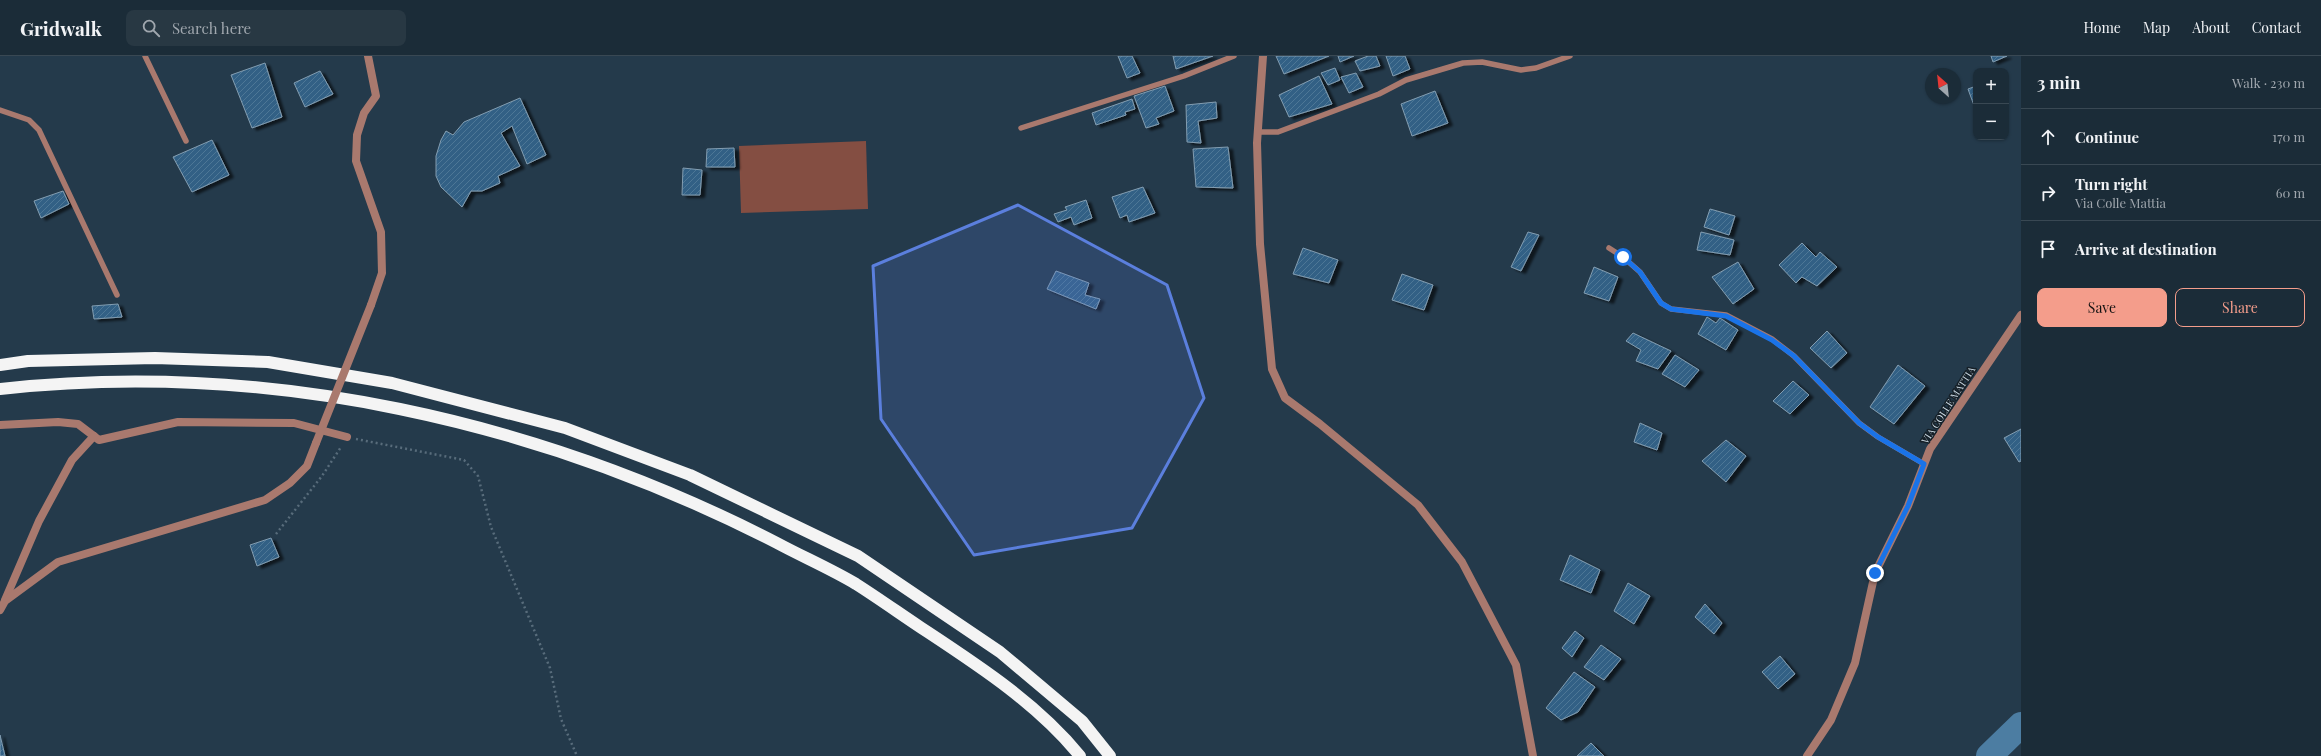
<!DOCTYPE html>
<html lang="en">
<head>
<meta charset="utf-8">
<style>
  body { margin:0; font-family:"Playfair Display",serif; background:#283843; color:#f1f3f6 }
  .controls { position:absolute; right:12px; top:12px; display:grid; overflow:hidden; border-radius:8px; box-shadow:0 1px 3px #0004 }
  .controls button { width:36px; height:36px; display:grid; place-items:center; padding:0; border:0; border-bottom:1px solid #394853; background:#1b2c38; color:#f1f3f6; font:20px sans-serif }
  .compass { position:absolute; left:1925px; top:12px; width:36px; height:36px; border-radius:50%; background:#1b2c38; box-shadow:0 1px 3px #0004; rotate:333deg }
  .stop { position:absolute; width:12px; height:12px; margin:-9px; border:3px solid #1a73e8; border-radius:50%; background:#fff }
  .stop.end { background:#1a73e8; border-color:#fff; box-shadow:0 1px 4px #0008 }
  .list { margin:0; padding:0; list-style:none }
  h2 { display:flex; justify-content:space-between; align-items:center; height:52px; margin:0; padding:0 16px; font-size:17px }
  h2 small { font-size:13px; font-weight:400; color:#a0a7ae }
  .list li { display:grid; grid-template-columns:26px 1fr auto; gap:12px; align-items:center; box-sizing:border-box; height:56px; padding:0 16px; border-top:1px solid #394853 }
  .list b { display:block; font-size:15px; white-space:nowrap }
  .list p { margin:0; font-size:13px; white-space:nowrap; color:#a0a7ae }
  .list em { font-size:13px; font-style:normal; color:#a0a7ae }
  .actions { display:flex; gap:8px; padding:12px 16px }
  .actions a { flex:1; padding:9px 0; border:1px solid #f49d8b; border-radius:8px; text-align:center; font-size:14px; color:#f49d8b }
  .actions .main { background:#f49d8b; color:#111 }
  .icon { flex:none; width:22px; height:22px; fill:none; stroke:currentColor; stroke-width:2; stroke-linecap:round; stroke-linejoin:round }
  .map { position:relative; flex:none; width:2021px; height:700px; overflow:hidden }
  header { display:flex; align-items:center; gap:24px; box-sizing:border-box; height:56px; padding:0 20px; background:#1b2c38; border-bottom:1px solid #394853 }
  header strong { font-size:19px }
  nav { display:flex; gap:22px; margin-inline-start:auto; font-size:14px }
  .search { width:280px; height:36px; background:#283843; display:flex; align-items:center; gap:10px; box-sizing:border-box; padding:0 14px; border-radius:8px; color:#a0a7ae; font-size:15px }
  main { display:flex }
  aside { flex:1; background:#1b2c38 }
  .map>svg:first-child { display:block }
</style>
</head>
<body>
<header>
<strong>Gridwalk</strong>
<div class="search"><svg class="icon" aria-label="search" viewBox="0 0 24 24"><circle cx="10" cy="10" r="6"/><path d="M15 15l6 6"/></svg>Search here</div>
<nav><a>Home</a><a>Map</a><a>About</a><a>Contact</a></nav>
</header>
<main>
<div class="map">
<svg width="2021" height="700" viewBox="0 0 2021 700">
  <defs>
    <pattern id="building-hatch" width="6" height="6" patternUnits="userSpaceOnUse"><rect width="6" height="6" fill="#316185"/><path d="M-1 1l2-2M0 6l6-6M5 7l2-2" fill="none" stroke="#4e7796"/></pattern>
    <filter id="shadow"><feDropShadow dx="4.5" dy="2.5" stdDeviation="1" flood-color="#0009"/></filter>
  </defs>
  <rect width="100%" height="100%" fill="#243a4b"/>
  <!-- green -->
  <polygon fill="#844e42" points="866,85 868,153 741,157 739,90"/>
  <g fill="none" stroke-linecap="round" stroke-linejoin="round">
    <!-- river -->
    <polyline stroke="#4c7da2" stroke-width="26" points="1989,700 2021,669"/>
  </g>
  <!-- building -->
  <g fill="url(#building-hatch)" stroke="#839db1" filter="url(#shadow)">
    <polygon points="1118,0 1132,0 1140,17 1127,22"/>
    <polygon points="1173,0 1213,0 1176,13"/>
    <polygon points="1276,0 1329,0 1284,18"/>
    <polygon points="1338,0 1354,0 1340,6"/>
    <polygon points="1368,0 1376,0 1380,10 1360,15 1355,5"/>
    <polygon points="1386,0 1405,0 1410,13 1393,20"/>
    <polygon points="1991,0 2007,0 1993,6"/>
    <polygon points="265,7 282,61 252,72 231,19"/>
    <polygon points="1335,12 1340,24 1328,29 1321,17"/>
    <polygon points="320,15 333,38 305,51 294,27"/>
    <polygon points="1356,17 1363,31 1349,37 1341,21"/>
    <polygon points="1319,20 1332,48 1289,61 1279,39"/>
    <polygon points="1165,30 1174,55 1156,62 1159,68 1146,72 1134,40"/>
    <polygon points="1976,30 1976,55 1968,33"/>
    <polygon points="1435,35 1448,67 1412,80 1401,48"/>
    <polygon points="520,42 546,99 527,108 512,70 501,77 520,110 498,120 500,127 482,135 471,135 462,151 441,131 436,120 436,100 441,84 446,75 453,79 464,66"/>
    <polygon points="1132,43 1135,53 1125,56 1126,59 1096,69 1092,57"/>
    <polygon points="1216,46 1217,62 1198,65 1201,87 1187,86 1186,49"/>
    <polygon points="212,84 229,119 192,136 173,101"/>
    <polygon points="1228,91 1233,132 1196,131 1193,93"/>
    <polygon points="734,92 735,111 706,111 707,93"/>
    <polygon points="683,112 702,114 700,139 682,139"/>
    <polygon points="1143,131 1155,157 1129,166 1127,159 1120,162 1112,141"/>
    <polygon points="63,135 69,148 41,162 34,145"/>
    <polygon points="1086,144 1092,162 1074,169 1071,161 1058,166 1054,158 1067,154 1065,151"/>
    <polygon points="1710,153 1735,160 1729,179 1704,171"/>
    <polygon points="1528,176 1539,179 1521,215 1511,211"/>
    <polygon points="1701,176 1734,184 1730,199 1697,194"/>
    <polygon points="1802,187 1816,201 1820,196 1837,211 1817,230 1802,221 1796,227 1779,209"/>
    <polygon points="1303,192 1338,204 1329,227 1293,218"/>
    <polygon points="1738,206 1754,233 1733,248 1712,221"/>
    <polygon points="1594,211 1618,221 1609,245 1584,237"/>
    <polygon points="1056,215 1089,227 1085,239 1100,243 1096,253 1047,233"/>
    <polygon points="1402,218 1433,229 1424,254 1392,244"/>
    <polygon points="118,248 122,261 94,263 92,250"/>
    <polygon points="1707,261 1716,267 1720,262 1738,274 1726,294 1698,278"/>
    <polygon points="1827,275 1847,297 1831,312 1810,292"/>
    <polygon points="1633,277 1671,295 1658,313 1636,305 1641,294 1626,285"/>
    <polygon points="1675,299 1699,314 1685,331 1662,318"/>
    <polygon points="1898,309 1925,330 1894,368 1870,351"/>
    <polygon points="1793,325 1809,339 1790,358 1773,345"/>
    <polygon points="1640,367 1662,377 1657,394 1634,386"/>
    <polygon points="2021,373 2021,405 2019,406 2004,382"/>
    <polygon points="1726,384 1746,400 1726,426 1702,405"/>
    <polygon points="271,482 279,501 257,510 250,489"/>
    <polygon points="1570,499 1600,514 1591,537 1560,524"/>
    <polygon points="1628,527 1650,540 1634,568 1614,555"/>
    <polygon points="1705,548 1722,567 1714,578 1695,561"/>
    <polygon points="1575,575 1584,582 1572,601 1562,592"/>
    <polygon points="1601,589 1621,603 1604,624 1584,611"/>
    <polygon points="1780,600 1795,618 1778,633 1762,616"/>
    <polygon points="1574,616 1595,631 1578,656 1561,664 1546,652"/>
    <polygon points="0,679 5,700 0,700"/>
    <polygon points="1591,687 1604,700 1577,700"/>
  </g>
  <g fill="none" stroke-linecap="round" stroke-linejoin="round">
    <!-- path -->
    <g stroke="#586c7b" stroke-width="2.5" stroke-dasharray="2 3" stroke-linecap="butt">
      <polyline points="356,383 464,404 478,420 491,471 550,612 561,663 577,700"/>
      <polyline points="276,478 322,420 341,391"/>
    </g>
    <!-- lane -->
    <g stroke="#a9796e" stroke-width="5.5">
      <polyline points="145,0 186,85"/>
      <polyline points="0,54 29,64 39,74 117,239"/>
      <polyline points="1021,72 1184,20 1234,0"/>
      <polyline points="1258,76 1278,76 1379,38 1406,24 1463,7 1482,6 1521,14 1536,12 1570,0"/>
      <polyline points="1609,192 1623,201 1640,216 1661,247 1671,253 1726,259 1772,283 1794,300 1859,367 1878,381 1924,408"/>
    </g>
    <!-- street -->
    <g stroke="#a9796e" stroke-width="8">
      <polyline points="368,0 376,40 364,57 357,79 356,105 381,176 382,217 371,249"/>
      <polyline points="1263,0 1257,87 1260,188 1272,313 1285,342 1320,368 1418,449 1462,506 1516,609 1533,700"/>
      <polyline points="0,369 58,366 78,368 99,384 178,366 294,367 347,381"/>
      <polyline points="5,544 39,465 72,404 94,380"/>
      <polyline points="0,554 5,545 58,506 265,444 290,427 307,410 316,387"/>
      <polyline points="1807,700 1831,664 1855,607 1875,517 1908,450 1930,393 2021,259"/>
    </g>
    <!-- highway -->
    <g stroke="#f4f4f4" stroke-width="12">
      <polyline points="0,309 28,305 155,302 268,306 392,327 565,372 690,419 858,500 1000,596 1082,665 1110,700"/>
      <path d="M0 333C267 303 540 365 777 487 803 501 831 513 856 528 878 542 899 557 920 571 976 608 1037 647 1080 700"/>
    </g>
    <!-- street-bridge -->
    <polyline stroke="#a9796e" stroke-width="8" points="316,387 371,249"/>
  </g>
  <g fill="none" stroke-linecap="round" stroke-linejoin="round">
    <!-- route -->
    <polyline stroke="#1a73e8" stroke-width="5" points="1623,201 1640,216 1661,247 1671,253 1726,260 1772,284 1794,300 1859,367 1878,381 1924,408 1908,450 1875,517"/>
  </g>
  <!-- marked area -->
  <path fill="#5b7fdd" fill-opacity="0.2" stroke="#5b7fdd" stroke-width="3" stroke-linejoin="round" d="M1018 149 1167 229 1204 342 1132 472 974 499 881 363 873 210Z"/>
  <g text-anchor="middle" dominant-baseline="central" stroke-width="3" stroke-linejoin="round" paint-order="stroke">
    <!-- street labels -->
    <g font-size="10" fill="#cddbe5" stroke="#162028">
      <text transform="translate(1948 349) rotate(-57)">VIA COLLE MATTIA</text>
    </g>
  </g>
</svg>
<div class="controls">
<button>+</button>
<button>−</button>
</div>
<svg class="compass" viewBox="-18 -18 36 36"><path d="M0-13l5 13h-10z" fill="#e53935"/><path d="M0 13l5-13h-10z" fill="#a0a7ae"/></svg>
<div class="stop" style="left:1623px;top:201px"></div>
<div class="stop end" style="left:1875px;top:517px"></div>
</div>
<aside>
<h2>3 min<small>Walk · 230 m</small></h2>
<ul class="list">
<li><svg class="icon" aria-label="ahead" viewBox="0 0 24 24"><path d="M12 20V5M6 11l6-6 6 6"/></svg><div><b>Continue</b></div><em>170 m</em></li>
<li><svg class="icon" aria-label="right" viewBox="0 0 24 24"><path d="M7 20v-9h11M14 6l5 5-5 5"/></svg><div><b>Turn right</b><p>Via Colle Mattia</p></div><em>60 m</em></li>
<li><svg class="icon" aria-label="arrive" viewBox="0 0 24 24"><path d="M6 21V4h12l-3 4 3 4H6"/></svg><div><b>Arrive at destination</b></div></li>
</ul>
<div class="actions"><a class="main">Save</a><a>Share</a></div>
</aside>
</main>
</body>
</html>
